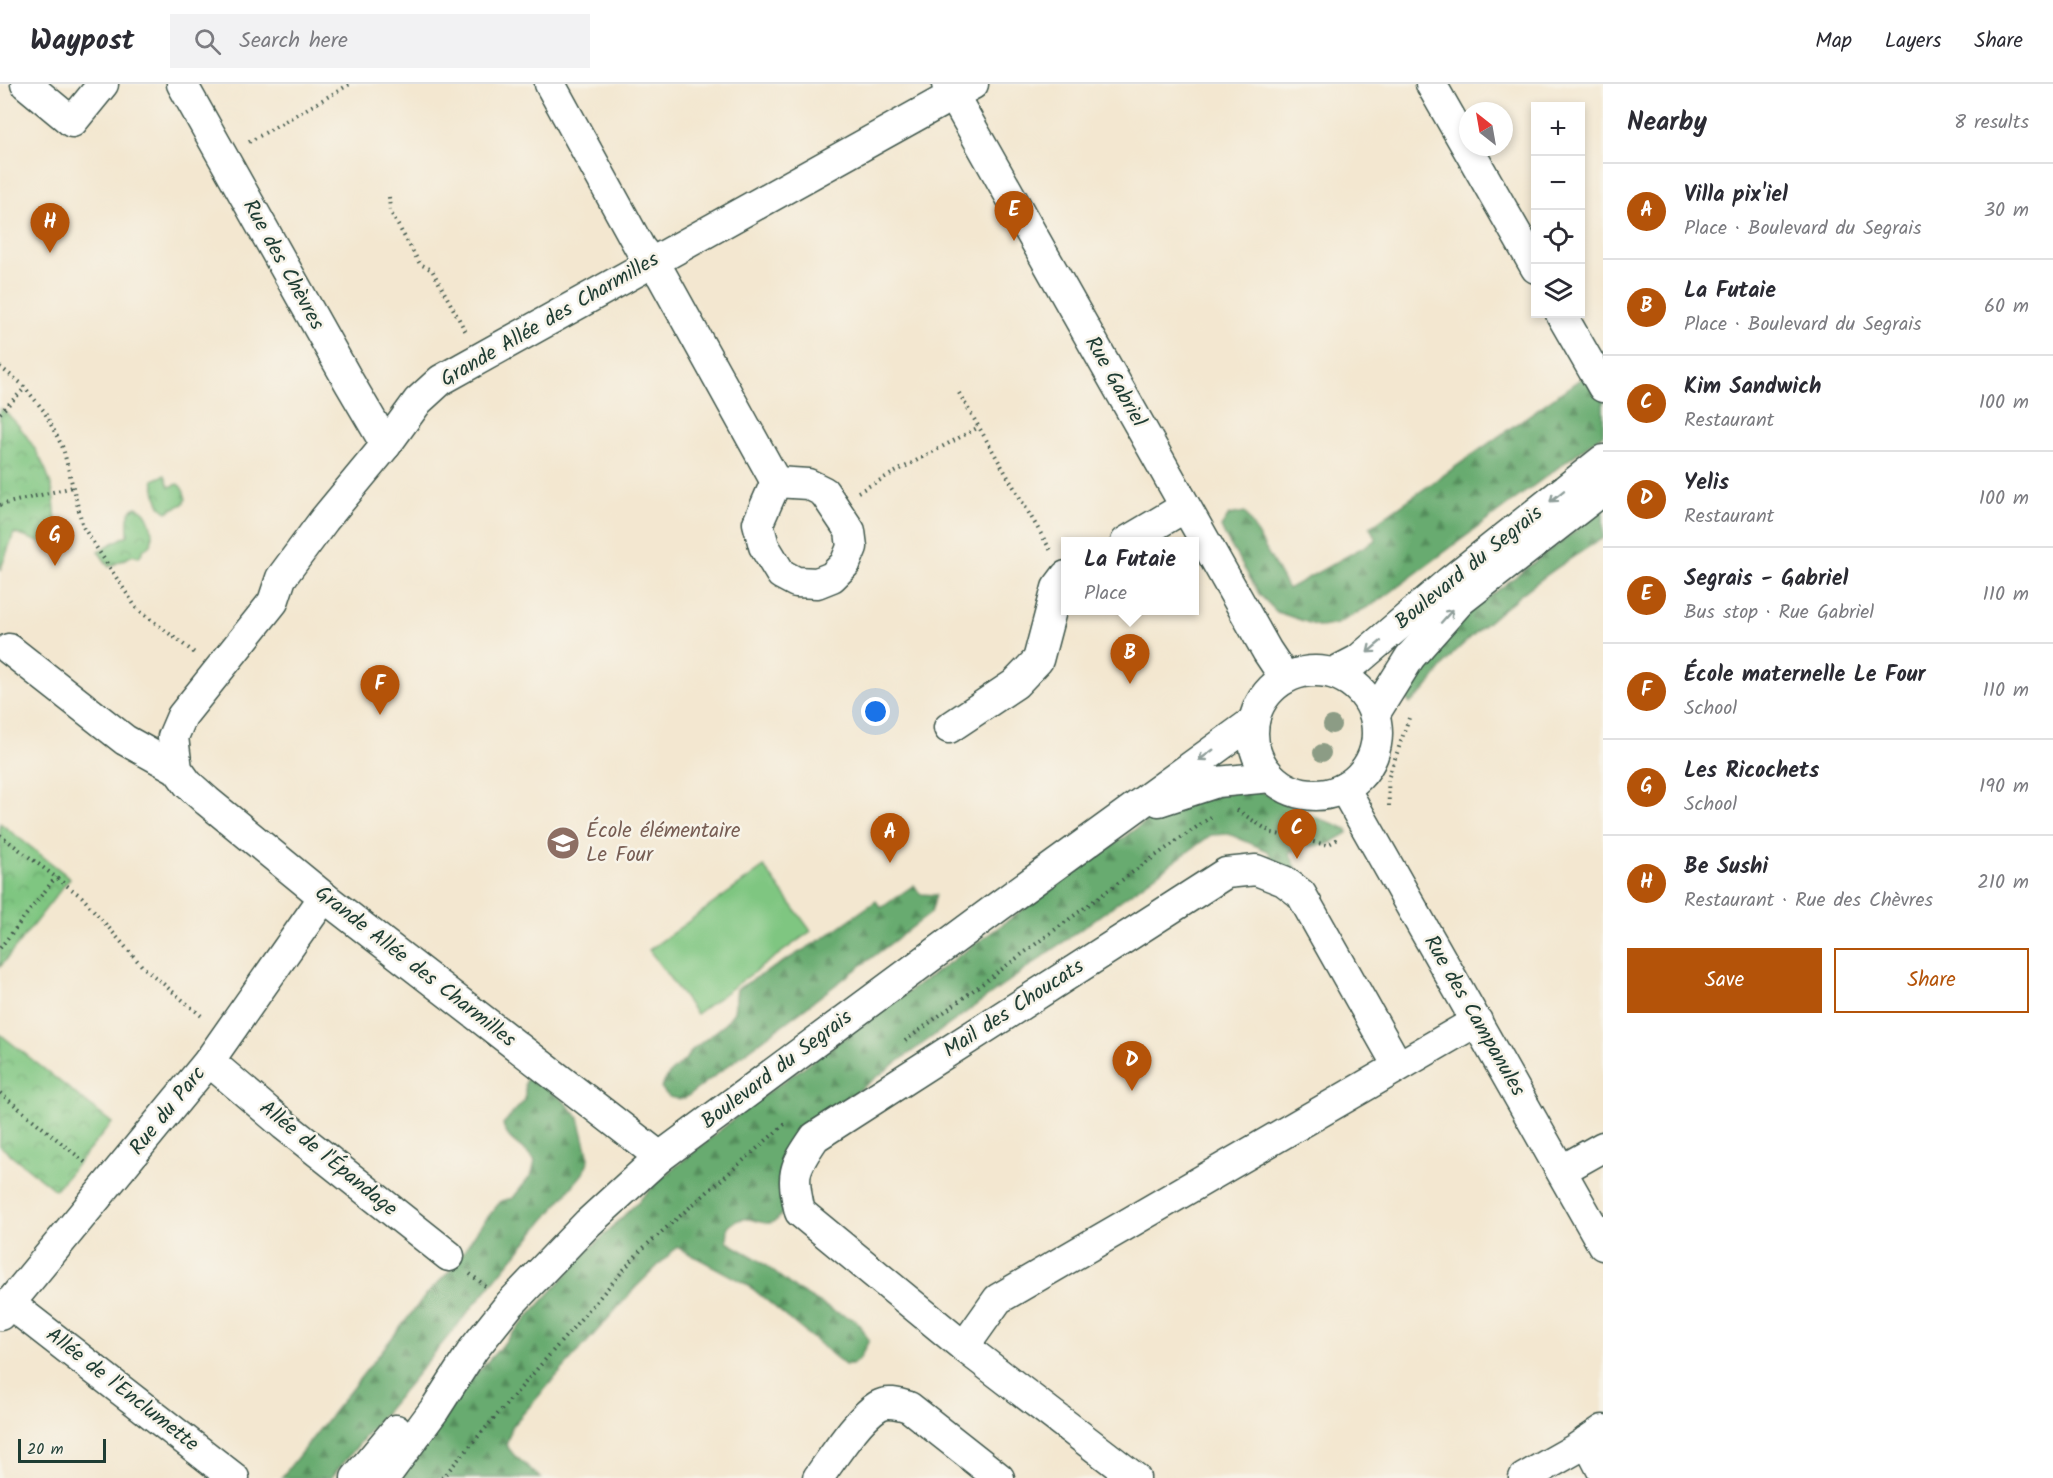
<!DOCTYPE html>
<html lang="en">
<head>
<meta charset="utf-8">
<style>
  body { margin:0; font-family:Kalam,sans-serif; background:#f2f2f3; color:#2b2b33 }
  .controls { position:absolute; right:18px; top:18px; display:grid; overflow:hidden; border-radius:0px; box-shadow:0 3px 9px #0003 }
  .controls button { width:54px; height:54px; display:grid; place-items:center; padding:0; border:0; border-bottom:2px solid #e1e1e2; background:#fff; color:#2b2b33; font:30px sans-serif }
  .compass { position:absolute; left:1459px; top:18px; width:54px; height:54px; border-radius:50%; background:#fff; box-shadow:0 3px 9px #0003; rotate:329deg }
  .scale { position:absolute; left:18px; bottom:15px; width:88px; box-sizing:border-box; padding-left:6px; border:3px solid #1f3d34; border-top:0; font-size:16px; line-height:21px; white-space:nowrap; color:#1f3d34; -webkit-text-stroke:4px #f7f3e8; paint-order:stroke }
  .you { position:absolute; left:876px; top:628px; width:21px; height:21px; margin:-15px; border:4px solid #fff; border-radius:50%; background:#1a73e8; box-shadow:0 0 0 9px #1a73e833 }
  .badge { display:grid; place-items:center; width:39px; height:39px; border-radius:50%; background:#b45309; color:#fff; font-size:20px; font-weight:700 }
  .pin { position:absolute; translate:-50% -50px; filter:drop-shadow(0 2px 3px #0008) }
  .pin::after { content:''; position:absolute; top:32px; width:21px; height:18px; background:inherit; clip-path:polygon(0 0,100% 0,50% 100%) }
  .popup { position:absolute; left:1061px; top:453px; width:138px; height:78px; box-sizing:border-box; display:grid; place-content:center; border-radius:0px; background:#fff; filter:drop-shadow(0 2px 4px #0005); font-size:20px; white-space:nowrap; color:#7c7c81 }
  .popup b { font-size:22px; color:#2b2b33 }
  .popup::after { content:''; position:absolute; left:50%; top:100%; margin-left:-12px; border:12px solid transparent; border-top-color:#fff }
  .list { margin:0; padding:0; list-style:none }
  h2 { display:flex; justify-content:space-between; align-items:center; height:78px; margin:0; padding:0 24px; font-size:26px }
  h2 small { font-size:20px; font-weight:400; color:#7c7c81 }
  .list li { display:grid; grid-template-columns:39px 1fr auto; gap:18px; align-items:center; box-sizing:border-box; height:96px; padding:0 24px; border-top:2px solid #e1e1e2 }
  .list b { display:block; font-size:22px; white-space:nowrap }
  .list p { margin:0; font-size:20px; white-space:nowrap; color:#7c7c81 }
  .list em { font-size:20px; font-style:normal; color:#7c7c81 }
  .actions { display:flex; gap:12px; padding:18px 24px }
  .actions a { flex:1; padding:14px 0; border:2px solid #b45309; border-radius:0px; text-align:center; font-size:21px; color:#b45309 }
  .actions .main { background:#b45309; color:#fff }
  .icon { flex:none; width:33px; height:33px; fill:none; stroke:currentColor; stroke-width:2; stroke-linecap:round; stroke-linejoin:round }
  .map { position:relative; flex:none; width:1603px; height:1394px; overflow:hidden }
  header { display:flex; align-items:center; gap:36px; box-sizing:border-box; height:84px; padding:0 30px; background:#fff; border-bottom:2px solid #e1e1e2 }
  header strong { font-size:28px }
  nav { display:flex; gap:33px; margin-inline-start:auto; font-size:21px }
  .search { width:420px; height:54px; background:#f2f2f3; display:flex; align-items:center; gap:15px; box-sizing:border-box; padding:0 21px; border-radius:0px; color:#7c7c81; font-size:22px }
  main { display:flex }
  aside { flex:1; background:#fff }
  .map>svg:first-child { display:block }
</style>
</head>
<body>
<header>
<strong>Waypost</strong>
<div class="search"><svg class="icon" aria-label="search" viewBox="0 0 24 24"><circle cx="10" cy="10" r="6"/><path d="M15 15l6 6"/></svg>Search here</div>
<nav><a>Map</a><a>Layers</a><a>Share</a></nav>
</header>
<main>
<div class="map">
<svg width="1603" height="1394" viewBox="0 0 1603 1394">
  <defs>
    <pattern id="forest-firs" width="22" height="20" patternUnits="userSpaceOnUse" patternTransform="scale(1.5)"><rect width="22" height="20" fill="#67ab6f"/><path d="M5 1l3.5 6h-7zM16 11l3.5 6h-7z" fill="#548c5c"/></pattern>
    <pattern id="park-crowns" width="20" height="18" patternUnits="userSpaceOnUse" patternTransform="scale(1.5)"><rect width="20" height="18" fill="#7fc681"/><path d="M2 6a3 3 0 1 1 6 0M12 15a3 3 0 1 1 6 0" fill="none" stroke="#67a26a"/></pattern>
  </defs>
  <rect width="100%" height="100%" fill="#f7f3e8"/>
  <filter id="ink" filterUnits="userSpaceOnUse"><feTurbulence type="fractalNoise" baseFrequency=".0167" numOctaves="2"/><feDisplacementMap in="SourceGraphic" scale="12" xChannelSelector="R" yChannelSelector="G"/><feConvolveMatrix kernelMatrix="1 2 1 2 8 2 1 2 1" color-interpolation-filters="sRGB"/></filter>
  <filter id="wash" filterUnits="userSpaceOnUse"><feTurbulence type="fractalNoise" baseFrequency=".008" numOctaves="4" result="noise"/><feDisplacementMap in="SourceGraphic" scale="24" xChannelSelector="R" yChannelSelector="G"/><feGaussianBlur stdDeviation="1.35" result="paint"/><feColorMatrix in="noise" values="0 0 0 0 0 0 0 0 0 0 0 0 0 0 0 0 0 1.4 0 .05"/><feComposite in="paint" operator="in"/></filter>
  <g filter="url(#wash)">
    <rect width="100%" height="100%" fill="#f3e7d0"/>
    <!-- forest -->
    <g fill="url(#forest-firs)" stroke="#437452" stroke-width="1.5">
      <polygon points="1603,279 1603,350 1380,516 1337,540 1321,543 1277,528 1260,511 1225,452 1221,443 1229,431 1245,428 1288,505 1376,456 1370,443"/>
      <path d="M1603 426V454C1551 485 1502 523 1458 565 1439 582 1432 605 1410 619L1406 615 1415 589 1472 526Z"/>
      <path d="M1249 703C1270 710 1287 721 1306 730 1320 736 1334 739 1347 745L1348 749 1327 761 1307 762 1289 769 1297 785 1291 788 1276 780 1268 767 1229 750 1211 751 838 1021C813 1043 781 1062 779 1099 778 1109 787 1121 781 1131 766 1153 749 1121 728 1143L727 1158 757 1175 797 1206 833 1227 856 1236 869 1256 860 1274 852 1281H845L748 1201 677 1163 636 1203 512 1342 506 1361 514 1371 541 1394H392L437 1333 588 1167 663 1093 752 1020 1162 726Z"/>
      <path d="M914 801 920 810 936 811 931 829 685 1014C672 1016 668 1014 661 1003L670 989 685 976 692 966 724 941 734 928 737 905 822 855 876 817 881 824Z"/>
      <path d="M532 993 563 1016 579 1034 589 1074 584 1088 331 1394H281L426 1211 450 1187 480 1143 501 1117 513 1114 532 1090 535 1077C524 1061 507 1059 503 1040L525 1016V1000L527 994Z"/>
    </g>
    <!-- park -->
    <g fill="url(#park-crowns)" stroke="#4f825a" stroke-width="1.5">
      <path d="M0 324C23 340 48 382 53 409 56 427 56 446 58 465L14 449 0 487Z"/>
      <path d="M165 391 169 403 178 400C184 404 184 409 186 415L183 420 167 428C156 423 156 407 153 396Z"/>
      <path d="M136 423C150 427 154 448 151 461L144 465 139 473 133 471 109 483 98 467 128 451C128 440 125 429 136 423Z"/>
      <polygon points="0,739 70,794 0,883"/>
      <polygon points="0,950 112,1039 55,1106 0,1062"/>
    </g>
    <!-- garden -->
    <polygon fill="#7fc681" stroke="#4f825a" stroke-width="1.5" points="764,783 811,847 696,930 649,866"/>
  </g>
  <g filter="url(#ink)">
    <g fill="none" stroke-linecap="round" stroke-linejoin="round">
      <defs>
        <g id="minor">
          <polyline points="26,0 72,38 103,0"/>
          <polyline points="182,0 349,298 386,361"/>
          <polyline points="550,0 640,164 662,192 776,398"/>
          <polyline points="947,0 1267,567 1285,594"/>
          <polyline points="1431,0 1536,184"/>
          <polyline points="1561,230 1603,303"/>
          <polygon points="776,398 808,400 824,408 850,447 852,463 845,480 832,493 817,499 796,498 781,490 764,462 758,439"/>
          <polyline points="1126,458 1185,423"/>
          <polyline points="9,565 125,656 177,685"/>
          <circle cx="1315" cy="649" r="62"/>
          <polyline points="1333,589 1358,576 1449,498 1603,376"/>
          <polyline points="1375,629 1410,573 1460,517 1603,406"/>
          <polyline points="949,644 1015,600 1038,576 1057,504 1066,492"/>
          <polyline points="1344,704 1603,1161"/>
          <polyline points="1159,717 1217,698 1271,693"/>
          <polyline points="209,977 284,1041 449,1172"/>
          <polyline points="660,1073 324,813 207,717 188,700 177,685 173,653 182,632 273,518 281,494 324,436 386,361 418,317 441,296 973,0"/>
          <polyline points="1562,1086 1603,1063"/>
          <polyline points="9,1219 234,1394"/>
          <polyline points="0,1231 209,977 324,813"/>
          <polyline points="964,1263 998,1215 1477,937"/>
          <polyline points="1587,1357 1603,1388"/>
          <polyline points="356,1394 396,1346"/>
          <polyline points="384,1394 435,1325 473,1266 509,1221 588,1139 660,1073 999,822 1254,637"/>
          <path d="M818 1394C832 1375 858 1334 878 1322 888 1316 899 1320 909 1323L999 1394"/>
          <path d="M1135 1394 964 1263 800 1128C791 1090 793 1085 815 1053L1226 789 1256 786 1284 797 1301 810 1398 982"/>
          <polyline points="1524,1394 1577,1364 1603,1346"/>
        </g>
      </defs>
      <!-- minor casing -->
      <use href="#minor" stroke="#3f564b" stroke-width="33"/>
      <!-- path -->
      <g stroke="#3f564b" stroke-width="4" stroke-dasharray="1.5 4.5" stroke-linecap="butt">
        <polyline points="249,58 350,0"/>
        <polyline points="389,113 390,127 420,180 432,186 467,250"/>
        <polyline points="0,283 22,300 44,327 63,364 83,443 137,525 196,570"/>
        <polyline points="959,309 1051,467"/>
        <polyline points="0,329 25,304"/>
        <polyline points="858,408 979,343"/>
        <polyline points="0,421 73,403"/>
        <polyline points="1389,722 1388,695 1409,634"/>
        <polyline points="1237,726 1272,749 1327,761 1340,754"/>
        <polyline points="0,751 82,813 142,882 204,934"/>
        <polyline points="0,864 56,793"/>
        <polyline points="905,957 1141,782 1211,733"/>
        <polyline points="0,1009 86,1079"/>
        <polyline points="470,1190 488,1204"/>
        <polyline points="442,1394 641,1166 785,1040"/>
      </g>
      <!-- minor -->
      <use href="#minor" stroke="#fff" stroke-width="30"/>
    </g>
    <!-- trees -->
    <g fill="#8c9c85">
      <circle cx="1332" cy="641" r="9"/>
      <circle cx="1322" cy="669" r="9"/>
    </g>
    <!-- one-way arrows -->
    <defs><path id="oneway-shaft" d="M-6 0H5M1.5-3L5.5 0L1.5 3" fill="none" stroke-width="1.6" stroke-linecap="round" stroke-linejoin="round" transform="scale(1.5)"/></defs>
    <g stroke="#8f9e9a">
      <use href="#oneway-shaft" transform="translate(1557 412) rotate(141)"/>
      <use href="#oneway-shaft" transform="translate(1447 532) rotate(-48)"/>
      <use href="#oneway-shaft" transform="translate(1374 563) rotate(140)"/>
      <use href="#oneway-shaft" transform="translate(1206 671) rotate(144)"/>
    </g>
  </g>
  <!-- icons -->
  <defs>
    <symbol id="school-disc" viewBox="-11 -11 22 22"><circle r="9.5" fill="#8d6e63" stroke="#f7f3e8"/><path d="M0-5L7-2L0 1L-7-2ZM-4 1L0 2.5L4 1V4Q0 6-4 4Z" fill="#fff"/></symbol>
  </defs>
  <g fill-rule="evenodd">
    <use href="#school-disc" x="544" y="740" width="38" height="38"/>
  </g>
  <g text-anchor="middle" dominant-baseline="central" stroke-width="5" stroke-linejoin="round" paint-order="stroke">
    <!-- street labels -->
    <g font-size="21" fill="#1f3d34" stroke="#f7f3e8">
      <text transform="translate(283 181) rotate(61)">Rue des Chèvres</text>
      <text transform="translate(550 236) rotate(-30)">Grande Allée des Charmilles</text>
      <text transform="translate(1115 298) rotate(60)">Rue Gabriel</text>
      <text transform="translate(1469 484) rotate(-39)">Boulevard du Segrais</text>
      <text transform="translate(415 883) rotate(38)">Grande Allée des Charmilles</text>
      <text transform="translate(1014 925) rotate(-33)">Mail des Choucats</text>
      <text transform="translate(1474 932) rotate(60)">Rue des Campanules</text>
      <text transform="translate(777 986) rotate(-37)">Boulevard du Segrais</text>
      <text transform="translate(168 1027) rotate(-51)">Rue du Parc</text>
      <text transform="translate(328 1075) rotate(39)">Allée de l'Épandage</text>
      <text transform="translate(122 1306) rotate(38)">Allée de l'Enclumette</text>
    </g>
    <!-- education labels -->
    <g font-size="21" fill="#785e54" stroke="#f7f3e8" text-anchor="start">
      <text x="586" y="747">École élémentaire<tspan x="586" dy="24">Le Four</tspan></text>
    </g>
  </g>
</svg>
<div class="controls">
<button>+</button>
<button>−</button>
<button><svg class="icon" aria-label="locate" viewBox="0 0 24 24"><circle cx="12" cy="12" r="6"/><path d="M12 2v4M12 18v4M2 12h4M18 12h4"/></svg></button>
<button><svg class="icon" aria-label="layers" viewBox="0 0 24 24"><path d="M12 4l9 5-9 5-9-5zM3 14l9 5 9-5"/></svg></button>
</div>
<svg class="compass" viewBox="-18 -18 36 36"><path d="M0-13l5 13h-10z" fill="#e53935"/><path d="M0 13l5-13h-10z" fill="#7c7c81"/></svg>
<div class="scale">20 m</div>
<div class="you"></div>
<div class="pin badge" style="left:890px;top:779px">A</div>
<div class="pin badge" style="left:1130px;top:600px">B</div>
<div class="popup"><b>La Futaie</b>Place</div>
<div class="pin badge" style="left:1297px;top:775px">C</div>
<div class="pin badge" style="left:1132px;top:1007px">D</div>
<div class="pin badge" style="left:1014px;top:157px">E</div>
<div class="pin badge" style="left:380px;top:631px">F</div>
<div class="pin badge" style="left:55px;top:482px">G</div>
<div class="pin badge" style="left:50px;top:169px">H</div>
</div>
<aside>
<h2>Nearby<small>8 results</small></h2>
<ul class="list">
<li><span class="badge">A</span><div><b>Villa pix'iel</b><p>Place · Boulevard du Segrais</p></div><em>30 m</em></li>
<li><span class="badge">B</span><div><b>La Futaie</b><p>Place · Boulevard du Segrais</p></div><em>60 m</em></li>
<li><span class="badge">C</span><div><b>Kim Sandwich</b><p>Restaurant</p></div><em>100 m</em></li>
<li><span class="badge">D</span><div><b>Yelis</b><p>Restaurant</p></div><em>100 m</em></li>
<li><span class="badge">E</span><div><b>Segrais - Gabriel</b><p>Bus stop · Rue Gabriel</p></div><em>110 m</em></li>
<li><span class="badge">F</span><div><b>École maternelle Le Four</b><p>School</p></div><em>110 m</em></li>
<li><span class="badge">G</span><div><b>Les Ricochets</b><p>School</p></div><em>190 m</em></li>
<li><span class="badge">H</span><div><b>Be Sushi</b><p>Restaurant · Rue des Chèvres</p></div><em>210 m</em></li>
</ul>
<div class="actions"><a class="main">Save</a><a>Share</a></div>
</aside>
</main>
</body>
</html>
